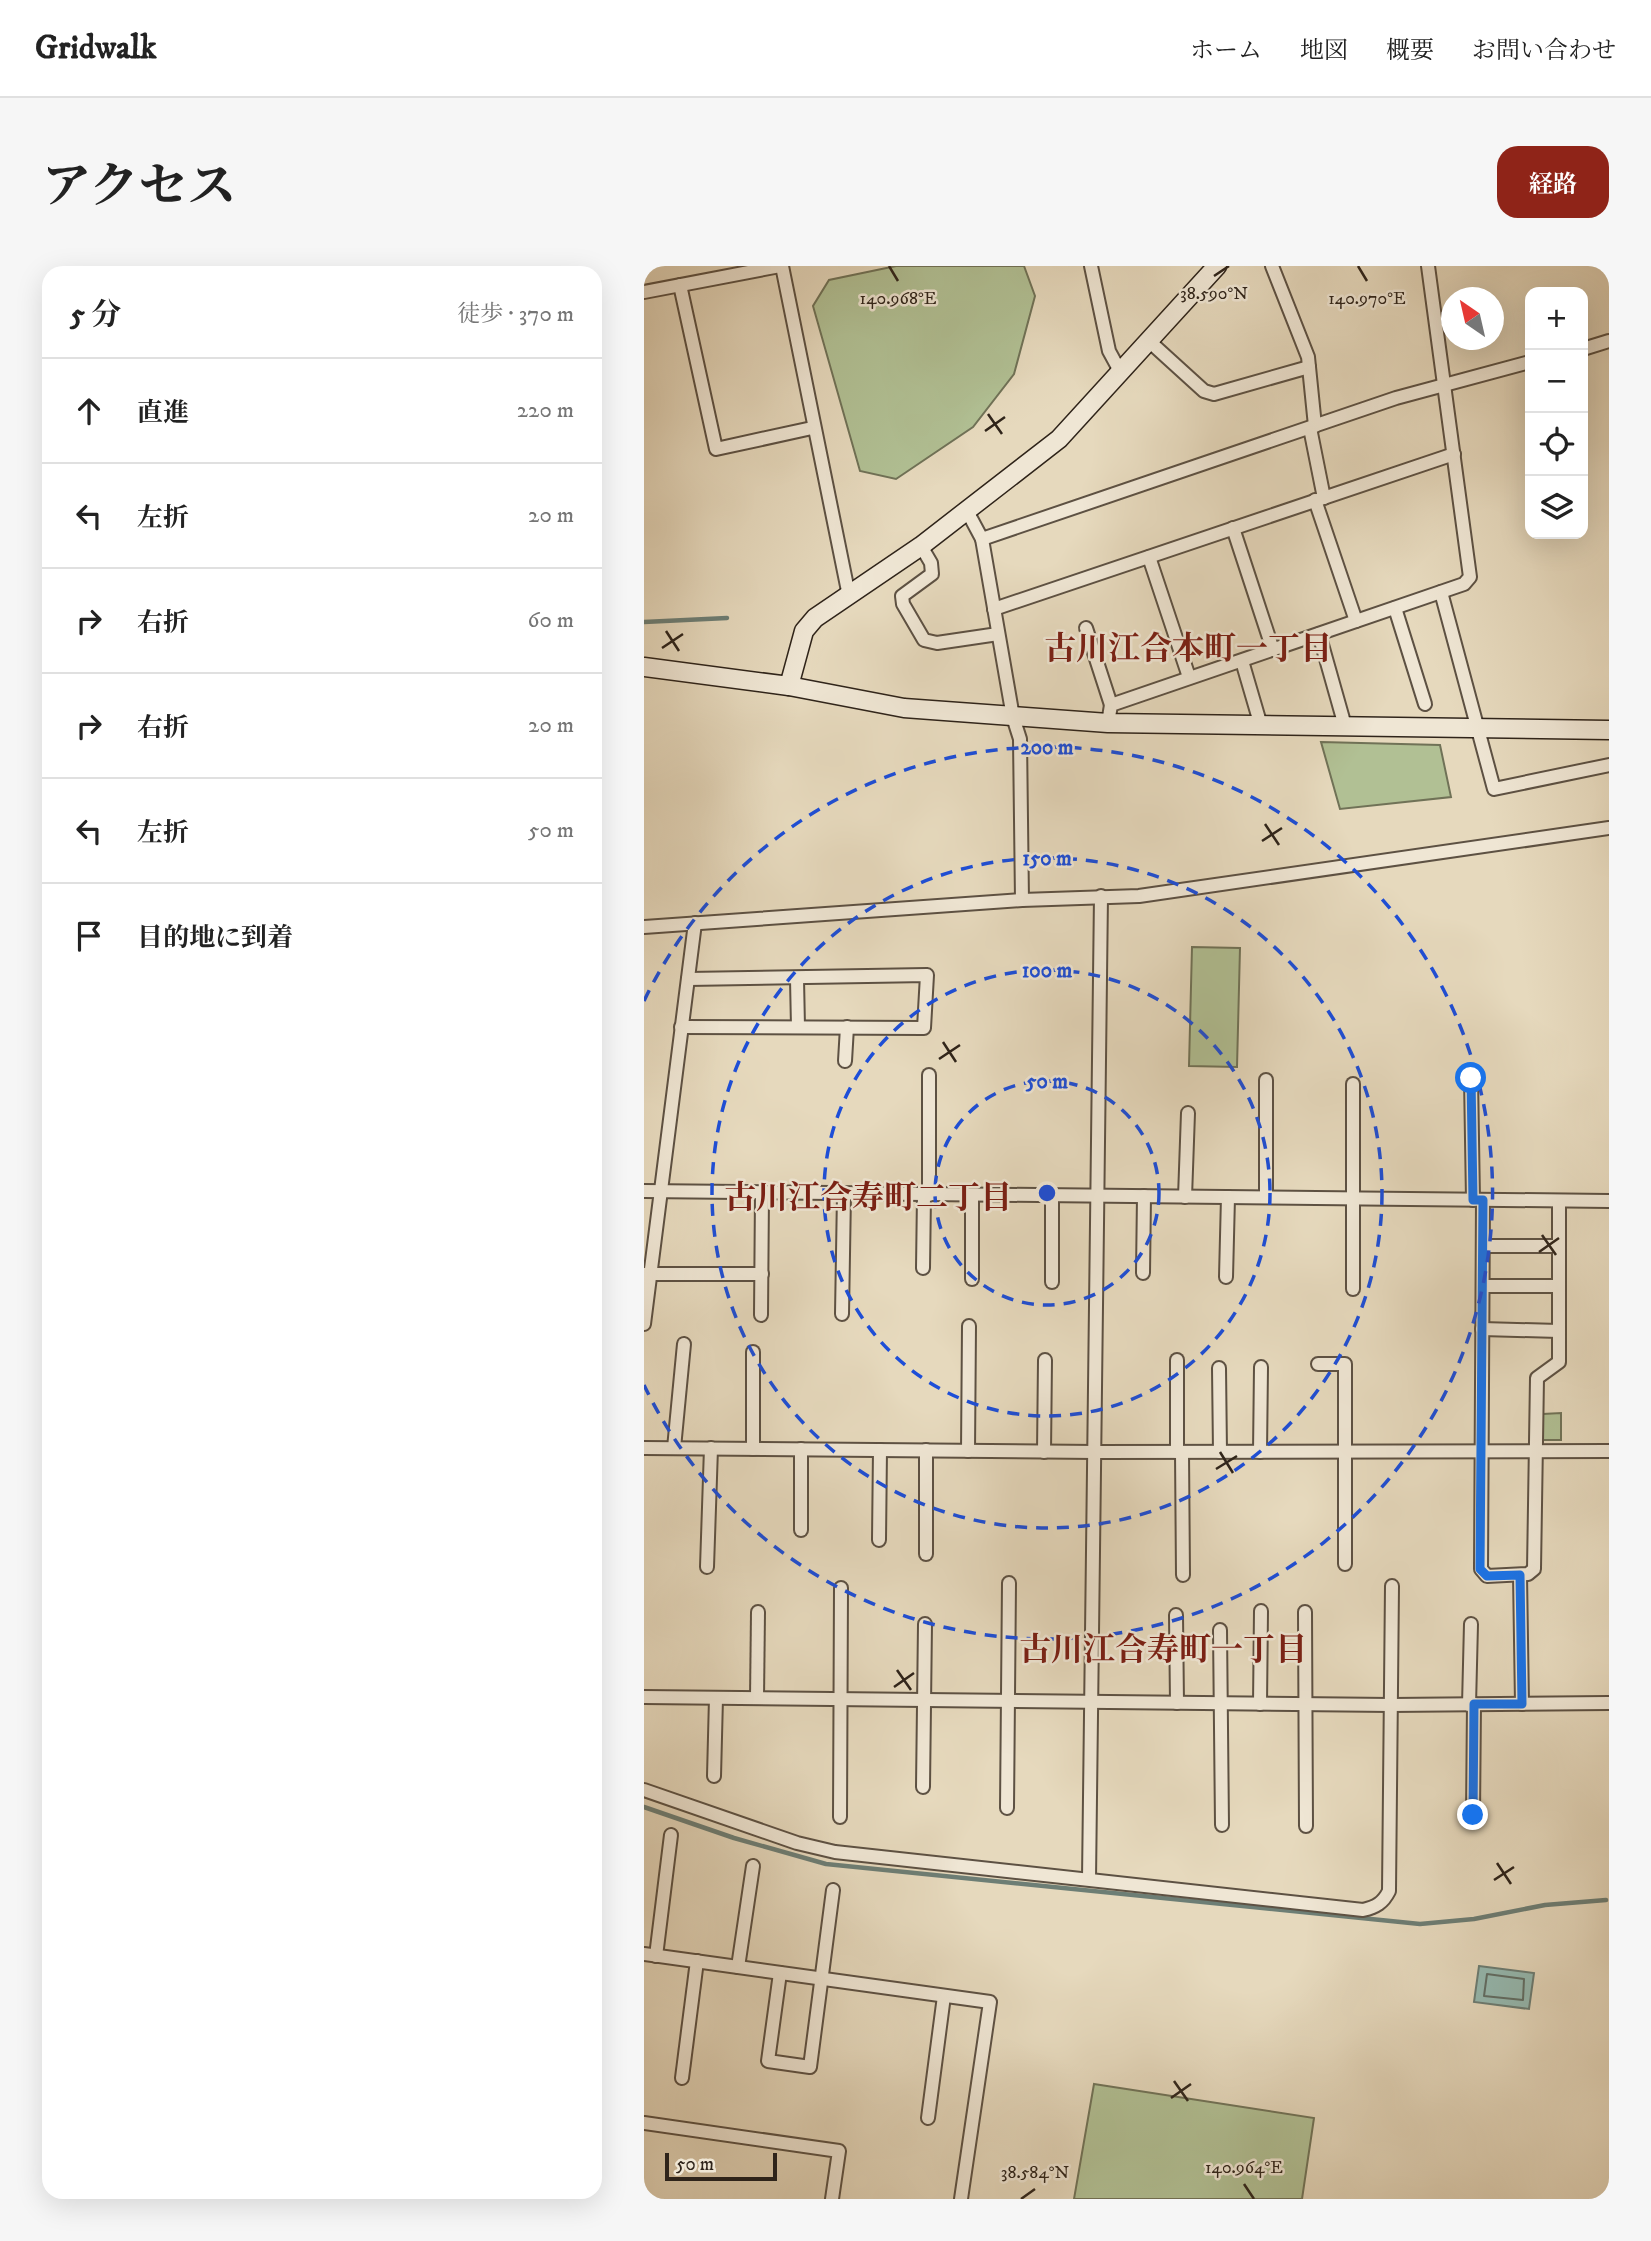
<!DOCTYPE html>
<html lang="ja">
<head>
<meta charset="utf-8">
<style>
  body { margin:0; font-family:"IM FELL DW Pica","Noto Serif JP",serif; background:#f6f6f6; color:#222 }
  .controls { position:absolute; right:21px; top:21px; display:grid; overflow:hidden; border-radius:14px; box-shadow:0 7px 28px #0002 }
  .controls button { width:63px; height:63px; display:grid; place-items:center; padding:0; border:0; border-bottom:2px solid #e0e0e0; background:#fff; color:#222; font:35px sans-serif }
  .compass { position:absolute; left:797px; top:21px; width:63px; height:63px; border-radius:50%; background:#fff; box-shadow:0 7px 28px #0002; rotate:326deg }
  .scale { position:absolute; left:21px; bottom:18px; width:112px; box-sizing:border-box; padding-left:7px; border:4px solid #2f241a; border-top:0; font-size:19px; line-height:24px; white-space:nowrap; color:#2f241a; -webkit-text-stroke:5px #efe6d4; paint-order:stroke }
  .stop { position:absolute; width:21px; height:21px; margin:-16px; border:5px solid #1a73e8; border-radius:50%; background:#fff }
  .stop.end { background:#1a73e8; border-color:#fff; box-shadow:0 2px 7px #0008 }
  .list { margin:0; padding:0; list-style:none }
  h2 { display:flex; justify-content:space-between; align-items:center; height:91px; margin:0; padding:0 28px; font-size:30px }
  h2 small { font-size:23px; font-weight:400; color:#767676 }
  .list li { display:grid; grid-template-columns:46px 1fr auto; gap:21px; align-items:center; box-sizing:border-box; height:105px; padding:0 28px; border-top:2px solid #e0e0e0 }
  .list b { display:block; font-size:26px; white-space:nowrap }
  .list em { font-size:23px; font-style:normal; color:#767676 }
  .icon { flex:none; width:38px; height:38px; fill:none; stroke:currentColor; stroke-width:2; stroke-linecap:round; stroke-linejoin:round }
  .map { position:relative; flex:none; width:965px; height:1933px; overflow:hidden; border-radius:21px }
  header { display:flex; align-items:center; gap:42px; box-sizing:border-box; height:98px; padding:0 35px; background:#fff; border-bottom:2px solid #e0e0e0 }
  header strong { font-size:33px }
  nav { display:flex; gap:38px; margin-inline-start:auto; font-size:24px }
  .intro { display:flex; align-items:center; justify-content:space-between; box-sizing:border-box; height:168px; padding:0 42px }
  h1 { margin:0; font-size:49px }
  .button { padding:18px 32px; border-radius:21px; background:#8f2418; color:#fff; font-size:24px; font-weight:700 }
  main { display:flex; gap:42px; padding:0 42px }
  aside { flex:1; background:#fff; border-radius:21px; box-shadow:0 7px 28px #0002 }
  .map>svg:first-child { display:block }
</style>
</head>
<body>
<header>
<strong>Gridwalk</strong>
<nav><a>ホーム</a><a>地図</a><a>概要</a><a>お問い合わせ</a></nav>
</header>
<div class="intro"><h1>アクセス</h1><a class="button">経路</a></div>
<main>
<aside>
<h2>5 分<small>徒歩 · 370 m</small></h2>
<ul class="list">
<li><svg class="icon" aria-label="ahead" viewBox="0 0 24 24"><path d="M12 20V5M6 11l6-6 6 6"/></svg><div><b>直進</b></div><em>220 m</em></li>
<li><svg class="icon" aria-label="left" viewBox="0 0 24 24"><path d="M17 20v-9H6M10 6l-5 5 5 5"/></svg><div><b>左折</b></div><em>20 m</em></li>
<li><svg class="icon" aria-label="right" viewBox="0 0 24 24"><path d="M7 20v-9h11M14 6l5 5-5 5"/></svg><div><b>右折</b></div><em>60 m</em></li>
<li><svg class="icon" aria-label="right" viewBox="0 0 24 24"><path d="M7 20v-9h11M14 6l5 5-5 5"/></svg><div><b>右折</b></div><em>20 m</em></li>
<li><svg class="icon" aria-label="left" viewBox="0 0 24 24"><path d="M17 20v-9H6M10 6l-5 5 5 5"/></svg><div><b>左折</b></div><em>50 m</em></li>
<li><svg class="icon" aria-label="arrive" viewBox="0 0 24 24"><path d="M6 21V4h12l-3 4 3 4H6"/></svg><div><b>目的地に到着</b></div></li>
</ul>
</aside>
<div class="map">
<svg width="965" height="1933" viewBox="0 0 965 1933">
  <rect width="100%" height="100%" fill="#e6d9bd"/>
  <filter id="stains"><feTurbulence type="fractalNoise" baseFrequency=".00286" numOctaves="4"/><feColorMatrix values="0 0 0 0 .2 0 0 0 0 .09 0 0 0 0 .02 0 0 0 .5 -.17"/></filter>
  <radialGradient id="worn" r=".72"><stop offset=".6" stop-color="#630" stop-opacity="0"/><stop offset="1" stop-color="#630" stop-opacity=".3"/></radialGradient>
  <!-- green -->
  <g fill="#b1c094" stroke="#707257" stroke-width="2">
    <polygon points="252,0 380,0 391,30 370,108 329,161 252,213 216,205 169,40 185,14"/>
    <polygon points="677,476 796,479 807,531 696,543"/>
    <polygon points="548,681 596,682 593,801 545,800"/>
    <polygon points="917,1147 917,1174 899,1174 899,1148"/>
    <polygon points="450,1818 670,1852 658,1933 430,1933"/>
  </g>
  <!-- water -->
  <polygon fill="#96bab1" stroke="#6d7e75" stroke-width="2" points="835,1700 890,1707 885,1743 830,1736"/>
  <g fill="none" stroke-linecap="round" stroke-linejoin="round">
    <!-- shore -->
    <polygon stroke="#626f66" stroke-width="2" points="843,1708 880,1713 879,1734 840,1730"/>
    <!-- stream -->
    <g stroke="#6d7e75" stroke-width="4.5">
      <polyline points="0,356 83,352"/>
      <polyline points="0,1541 90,1572 182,1598 776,1658 830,1653 901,1639 962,1634"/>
    </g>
    <defs>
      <g id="street">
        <polyline points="138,0 205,330"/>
        <polyline points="447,0 465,85 477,107"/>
        <polyline points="628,0 664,91 671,160"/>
        <polyline points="36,19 72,183 168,162"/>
        <polyline points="0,26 136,0"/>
        <polyline points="505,75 560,125 570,128 665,101"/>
        <polyline points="939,83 965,75"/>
        <polyline points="666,162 680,232"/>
        <polyline points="671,234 712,355"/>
        <polyline points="323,245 338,273 752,132 886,96"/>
        <polyline points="589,262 629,384"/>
        <polyline points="338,273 369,451 376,473 378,634"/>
        <polyline points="277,280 287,297 288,308 258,330 259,338 280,374 293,377 354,368"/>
        <polyline points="505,291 545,411"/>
        <polyline points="797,326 850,523 965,499"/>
        <polyline points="751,342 781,438"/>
        <polyline points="350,343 810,188"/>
        <polyline points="442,362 467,439"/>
        <polyline points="675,368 701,460"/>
        <polyline points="598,395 617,460"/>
        <polyline points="464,457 467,439 820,318 826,311 784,0"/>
        <polyline points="0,661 378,634 495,630 965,562"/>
        <polyline points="153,713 154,761"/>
        <polyline points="37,761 280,762 283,709 44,713"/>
        <polyline points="201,795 203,761"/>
        <polyline points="827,812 829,934"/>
        <polyline points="709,818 709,1023"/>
        <polyline points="0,925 965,935"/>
        <polyline points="285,929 285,809"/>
        <polyline points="408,930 408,1016"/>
        <polyline points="541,931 544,847"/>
        <polyline points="622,931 622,814"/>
        <polyline points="839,934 837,1303 843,1310 884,1308 890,1303 893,1112 915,1096 915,935"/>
        <polyline points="839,980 915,980"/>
        <polyline points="279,1002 280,929"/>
        <polyline points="499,1007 500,930"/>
        <polyline points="0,1008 118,1008"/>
        <polyline points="582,1011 584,931"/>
        <polyline points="328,1013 328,929"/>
        <polyline points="839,1020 915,1020"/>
        <polyline points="198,1048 200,928"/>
        <polyline points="117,1049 118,928"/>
        <polyline points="0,1058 51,657"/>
        <polyline points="838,1063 915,1065"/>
        <polyline points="533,1094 533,1186"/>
        <polyline points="674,1098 701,1098 701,1298"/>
        <polyline points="575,1102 576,1186"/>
        <polyline points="0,1182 452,1186 965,1185"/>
        <polyline points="30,1182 40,1078"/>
        <polyline points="109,1183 109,1086"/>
        <polyline points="157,1183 157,1264"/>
        <polyline points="282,1184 282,1288"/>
        <polyline points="324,1185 325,1060"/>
        <polyline points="400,1186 401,1094"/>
        <polyline points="538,1186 539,1309"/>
        <polyline points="616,1186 617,1101"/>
        <polyline points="235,1274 236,1184"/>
        <polyline points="63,1301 67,1182"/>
        <polyline points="876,1309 878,1438"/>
        <polyline points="661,1346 662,1560"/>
        <polyline points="532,1349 533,1437"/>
        <polyline points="576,1364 578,1559"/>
        <polyline points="0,1431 747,1439 965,1437"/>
        <polyline points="113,1432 114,1346"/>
        <polyline points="616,1438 617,1345"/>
        <polyline points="825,1439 827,1358"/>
        <polyline points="70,1510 72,1432"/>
        <polyline points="279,1521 281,1358"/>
        <path d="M0 1524 153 1577 191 1586 719 1644C732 1641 739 1637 745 1625L748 1320"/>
        <polyline points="363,1542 365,1317"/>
        <polyline points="829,1549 830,1438"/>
        <polyline points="196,1551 197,1322"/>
        <polyline points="445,1613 457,630"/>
        <polyline points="0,1688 346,1736 317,1933"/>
        <polyline points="12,1690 27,1569"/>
        <polyline points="94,1701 109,1600"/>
        <polyline points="136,1707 124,1795 166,1801 189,1624"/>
        <polyline points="38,1812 53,1695"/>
        <polyline points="284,1852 300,1730"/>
        <polyline points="0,1857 195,1885 188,1933"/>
      </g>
      <g id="secondary">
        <polyline points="0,401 145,420 160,365 171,352 277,280 415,173 573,0"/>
        <polyline points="145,420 260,442 464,457 965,464"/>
      </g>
    </defs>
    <!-- street casing -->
    <use href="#street" stroke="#5d5143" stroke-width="16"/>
    <!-- secondary casing -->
    <use href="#secondary" stroke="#2f241a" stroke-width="21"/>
    <!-- street -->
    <use href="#street" stroke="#efe6d4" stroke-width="12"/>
    <!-- secondary -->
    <use href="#secondary" stroke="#efe6d4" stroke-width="18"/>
  </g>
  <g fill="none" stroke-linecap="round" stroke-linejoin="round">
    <!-- route -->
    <polyline stroke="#1a73e8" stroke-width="9" points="827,812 829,934 839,934 836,1303 843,1310 876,1309 878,1438 830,1438 829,1549"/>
  </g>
  <!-- ticks -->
  <path fill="none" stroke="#2f241a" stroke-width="2.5" d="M245 0 254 15M714 0 723 15M570 10 585 0M344 148 358 168M341 165 361 151M22 365 35 385M18 382 39 368M621 558 635 579M618 575 638 562M299 776 312 796M295 793 316 779M898 969 912 989M895 986 915 972M576 1186 589 1207M572 1203 593 1190M253 1404 267 1424M250 1421 270 1407M853 1597 867 1618M850 1614 870 1601M530 1815 544 1835M527 1832 547 1818M600 1918 610 1933M377 1933 391 1923"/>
  <!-- distance rings -->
  <g fill="none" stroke="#1d4ed8" stroke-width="3.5" stroke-dasharray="12 9">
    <circle cx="403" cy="927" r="112"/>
    <circle cx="403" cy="927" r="223"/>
    <circle cx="403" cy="927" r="335"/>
    <path d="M0 735A446 446 0 1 1 0 1119"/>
  </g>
  <g text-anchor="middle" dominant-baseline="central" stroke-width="5" stroke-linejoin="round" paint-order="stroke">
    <!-- neighbourhood labels -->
    <g font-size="32" font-weight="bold" fill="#7a1f14" stroke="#efe6d4">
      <text x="544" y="384">古川江合本町一丁目</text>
      <text x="224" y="933">古川江合寿町二丁目</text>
      <text x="519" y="1385">古川江合寿町一丁目</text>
    </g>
  </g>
  <g font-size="18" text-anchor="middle" fill="#2f241a" stroke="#efe6d4" stroke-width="5" stroke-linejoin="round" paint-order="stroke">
    <text x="570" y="33">38.590°N</text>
    <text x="254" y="38">140.968°E</text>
    <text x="723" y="38">140.970°E</text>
    <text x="600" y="1907">140.964°E</text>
    <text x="391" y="1912">38.584°N</text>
  </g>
  <circle cx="403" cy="927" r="10" fill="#1d4ed8" stroke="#efe6d4" stroke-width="3.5"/>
  <g font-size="21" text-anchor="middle" font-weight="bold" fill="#1d4ed8" stroke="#efe6d4" stroke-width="5" stroke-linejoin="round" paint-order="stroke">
    <text x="403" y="488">200 m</text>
    <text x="403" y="599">150 m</text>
    <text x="403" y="711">100 m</text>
    <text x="403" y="822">50 m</text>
  </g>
  <rect width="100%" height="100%" filter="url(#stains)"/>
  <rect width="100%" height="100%" fill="url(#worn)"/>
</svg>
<div class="controls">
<button>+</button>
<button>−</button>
<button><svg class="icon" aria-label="locate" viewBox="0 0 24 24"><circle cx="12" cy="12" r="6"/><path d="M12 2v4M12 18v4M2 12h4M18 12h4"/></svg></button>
<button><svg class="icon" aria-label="layers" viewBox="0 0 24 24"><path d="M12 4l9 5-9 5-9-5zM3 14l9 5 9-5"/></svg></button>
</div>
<svg class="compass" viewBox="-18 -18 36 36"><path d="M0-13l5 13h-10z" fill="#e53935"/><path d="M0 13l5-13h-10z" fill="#767676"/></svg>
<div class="scale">50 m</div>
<div class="stop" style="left:827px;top:812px"></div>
<div class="stop end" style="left:829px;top:1549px"></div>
</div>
</main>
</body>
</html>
